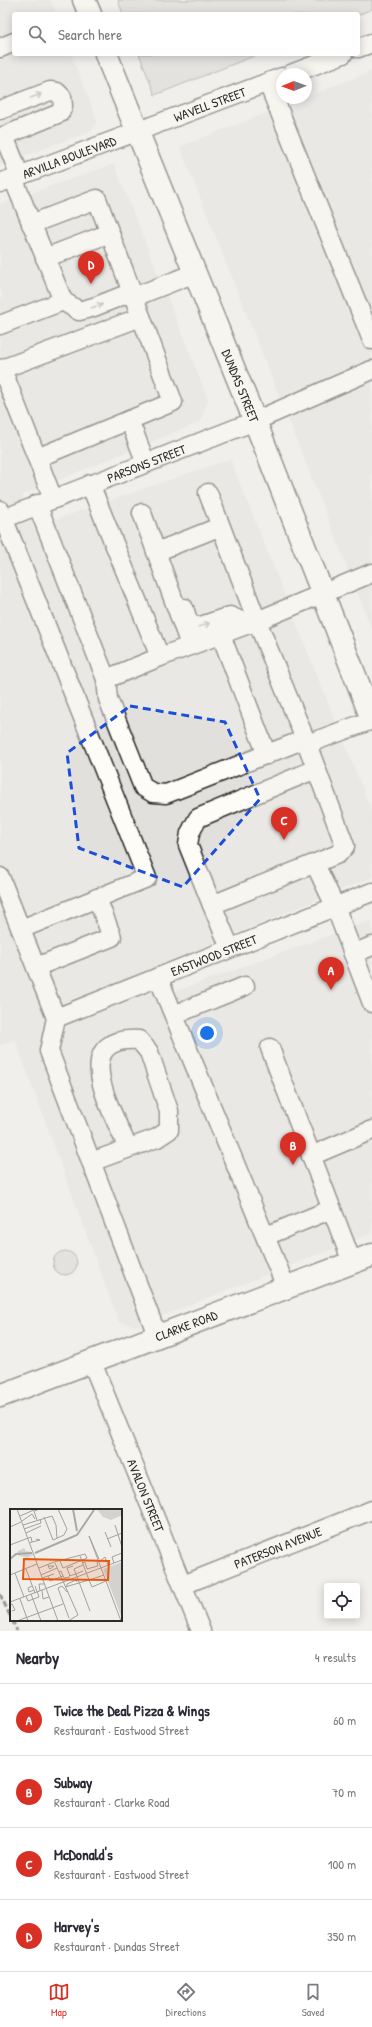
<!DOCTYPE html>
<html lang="en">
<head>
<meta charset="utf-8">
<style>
  body { margin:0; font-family:"Patrick Hand",sans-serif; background:#f2f2f3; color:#2b2b33 }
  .controls { position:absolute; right:12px; bottom:12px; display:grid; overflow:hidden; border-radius:4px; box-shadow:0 2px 10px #0003 }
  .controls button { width:36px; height:36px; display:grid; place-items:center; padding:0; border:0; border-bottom:1px solid #e1e1e2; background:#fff; color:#2b2b33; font:20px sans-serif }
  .compass { position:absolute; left:276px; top:68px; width:36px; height:36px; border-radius:50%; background:#fff; box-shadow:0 2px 10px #0003; rotate:269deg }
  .you { position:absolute; left:207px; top:1033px; width:14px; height:14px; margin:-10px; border:3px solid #fff; border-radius:50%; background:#1a73e8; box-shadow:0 0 0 6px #1a73e833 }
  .badge { display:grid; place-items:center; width:26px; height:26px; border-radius:50%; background:#d93025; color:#fff; font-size:13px; font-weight:700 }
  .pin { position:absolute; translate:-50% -33px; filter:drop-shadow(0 1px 2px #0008) }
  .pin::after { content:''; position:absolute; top:21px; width:14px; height:12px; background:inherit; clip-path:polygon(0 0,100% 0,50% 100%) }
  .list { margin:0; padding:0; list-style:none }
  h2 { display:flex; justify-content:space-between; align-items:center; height:52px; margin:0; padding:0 16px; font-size:17px }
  h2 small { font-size:13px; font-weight:400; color:#7c7c81 }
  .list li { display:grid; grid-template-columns:26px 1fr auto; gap:12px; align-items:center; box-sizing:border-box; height:72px; padding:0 16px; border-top:1px solid #e1e1e2 }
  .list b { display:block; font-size:15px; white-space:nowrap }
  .list p { margin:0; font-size:13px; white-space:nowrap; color:#7c7c81 }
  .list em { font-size:13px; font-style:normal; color:#7c7c81 }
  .icon { flex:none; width:22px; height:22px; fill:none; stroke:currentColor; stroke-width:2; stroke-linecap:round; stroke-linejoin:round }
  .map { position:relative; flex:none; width:372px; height:1631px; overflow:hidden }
  .search { position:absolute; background:#fff; box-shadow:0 2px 10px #0003; left:12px; right:12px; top:12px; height:44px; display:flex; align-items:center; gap:10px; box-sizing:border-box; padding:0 14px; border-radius:4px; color:#7c7c81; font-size:15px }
  .sheet { height:340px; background:#fff }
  nav { display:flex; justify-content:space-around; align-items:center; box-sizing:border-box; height:56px; border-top:1px solid #e1e1e2; background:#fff; font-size:11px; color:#7c7c81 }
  nav a { display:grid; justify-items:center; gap:2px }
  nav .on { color:#d93025 }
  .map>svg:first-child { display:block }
</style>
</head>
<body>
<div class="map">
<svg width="372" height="1631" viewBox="0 0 372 1631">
  <rect width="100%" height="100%" fill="#f0efeb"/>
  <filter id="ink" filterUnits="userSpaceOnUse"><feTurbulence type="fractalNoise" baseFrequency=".025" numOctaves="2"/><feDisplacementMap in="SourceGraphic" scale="8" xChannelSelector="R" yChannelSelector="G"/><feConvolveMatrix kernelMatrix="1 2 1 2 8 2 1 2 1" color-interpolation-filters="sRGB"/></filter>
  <g filter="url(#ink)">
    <!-- built -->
    <g fill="#e1e0dc">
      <polygon points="0,0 50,0 56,14 14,14 14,54 71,54 97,120 92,131 0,165"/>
      <polygon points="372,71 372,629 180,147"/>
      <polygon points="114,164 208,399 200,422 22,495 34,527 230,459 372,812 372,877 146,971 157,998 372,920 372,1233 136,1326 119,1322 15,1039 0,1045 0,298 3,297 0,288 0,204"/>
    </g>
    <!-- green -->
    <g fill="#d3d2cf" stroke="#7f7e7d">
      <polygon points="118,0 372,0 372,9 358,15 123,14"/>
      <polygon points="139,54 259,54 155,95"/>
      <circle cx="65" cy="1263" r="12"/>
    </g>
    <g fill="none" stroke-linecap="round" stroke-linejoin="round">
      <defs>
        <g id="minor">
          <polyline points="0,48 14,42"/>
          <polyline points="358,48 372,43"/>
          <polyline points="291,74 343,54"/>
          <polyline points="268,83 372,340"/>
          <polyline points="0,110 50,91 57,92 62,97 63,106 60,113 4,136"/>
          <polyline points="0,137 4,136 20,176"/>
          <path id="s1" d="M0 183 282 77"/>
          <polyline points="31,224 97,199 173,402 37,458 53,499"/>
          <polyline points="45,258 110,233"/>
          <polyline points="134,297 195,273"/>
          <polyline points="63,301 79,311 94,307 132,292"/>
          <polyline points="0,325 63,301 13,178"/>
          <polyline points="129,420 146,463"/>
          <polyline points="37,458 2,369 141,317"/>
          <polyline points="90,484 160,657 257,621 208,493"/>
          <polyline points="37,504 106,679 160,657"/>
          <polyline points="0,510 147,878 21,929"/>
          <polyline points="142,513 190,645"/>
          <path id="s2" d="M0 520 255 421 372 370"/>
          <polyline points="156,552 219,527"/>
          <polyline points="184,608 189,623 198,627 230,616 248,624"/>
          <polyline points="221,635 267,755"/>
          <polyline points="106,679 108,699 143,787 153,793 166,794 305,739"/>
          <polyline points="307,744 257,621 372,573"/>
          <polyline points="315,864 335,906 372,1003"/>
          <polyline points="0,877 56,1018 49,1051 157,1335"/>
          <polyline points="212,905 188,845 190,833 198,818 316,769"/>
          <polyline points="230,948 212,905 338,854 345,846 307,744 372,720"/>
          <polyline points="353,954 372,946"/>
          <polyline points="36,967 112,937 97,898"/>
          <polyline points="158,977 286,1287"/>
          <polyline points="174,1015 245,986"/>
          <path id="s3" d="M56 1018 372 892"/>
          <polyline points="270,1048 352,1262"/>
          <polyline points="311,1156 372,1130"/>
          <path d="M91 1162 157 1138 169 1130V1111L149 1052 139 1040C66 1035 114 1114 128 1148"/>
          <polyline points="266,1236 332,1209"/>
          <path id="s4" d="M91 1360 201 1631"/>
          <path id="s5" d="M183 1585 372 1510"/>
        </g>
        <g id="major">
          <polyline points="84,0 90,14"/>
          <path id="s6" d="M106 54 255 421 372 719"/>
          <path id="s7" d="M0 1396 372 1255"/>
        </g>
      </defs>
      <!-- minor casing -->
      <use href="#minor" stroke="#2b2b2b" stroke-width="21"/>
      <!-- major casing -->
      <use href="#major" stroke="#2b2b2b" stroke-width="25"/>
      <!-- minor -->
      <use href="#minor" stroke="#fdfcf7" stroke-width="18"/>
      <!-- major -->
      <use href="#major" stroke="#fdfcf7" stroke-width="22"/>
      <!-- rail -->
      <g stroke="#2b2b2b" stroke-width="3" stroke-dasharray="6 3" stroke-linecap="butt">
        <polyline points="0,1594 11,1618"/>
        <polyline points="12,1620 17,1631"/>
      </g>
    </g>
    <!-- one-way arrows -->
    <defs><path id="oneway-shaft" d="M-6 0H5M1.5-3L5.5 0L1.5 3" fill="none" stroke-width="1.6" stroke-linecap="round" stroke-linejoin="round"/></defs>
    <g stroke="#9e9e9b">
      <use href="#oneway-shaft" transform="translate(36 96) rotate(-20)"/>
      <use href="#oneway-shaft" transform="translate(97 306) rotate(-19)"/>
      <use href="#oneway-shaft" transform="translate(204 625) rotate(-18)"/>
    </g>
  </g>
  <!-- marked area -->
  <path d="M0 0H372V1631H0ZM130 706 225 722 260 799 183 887 79 848 67 753Z" fill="#f0efeb" fill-opacity=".55" fill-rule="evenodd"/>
  <path fill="none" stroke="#1d4ed8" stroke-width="3" stroke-dasharray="8 5" stroke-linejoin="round" d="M130 706 225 722 260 799 183 887 79 848 67 753Z"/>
  <g text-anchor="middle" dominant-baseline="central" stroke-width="3" stroke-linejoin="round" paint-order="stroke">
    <!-- street labels -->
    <g font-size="13" fill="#2b2b2b" stroke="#fdfcf7">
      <text stroke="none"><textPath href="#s1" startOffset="224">WAVELL STREET</textPath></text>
      <text stroke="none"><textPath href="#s1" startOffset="74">ARVILLA BOULEVARD</textPath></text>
      <text stroke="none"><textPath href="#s6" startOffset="358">DUNDAS STREET</textPath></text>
      <text stroke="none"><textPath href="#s2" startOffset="157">PARSONS STREET</textPath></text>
      <text stroke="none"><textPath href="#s3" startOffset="170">EASTWOOD STREET</textPath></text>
      <text stroke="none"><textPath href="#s7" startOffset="199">CLARKE ROAD</textPath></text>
      <text stroke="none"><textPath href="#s4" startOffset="146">AVALON STREET</textPath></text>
      <text stroke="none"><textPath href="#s5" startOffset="102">PATERSON AVENUE</textPath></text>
    </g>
  </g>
  <!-- overview -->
  <g transform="translate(10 1509)">
    <rect width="112" height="112" fill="#f0efeb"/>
    <path d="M87 0H112V6L101 11 93 8ZM14 39 16 42 22 43 23 46 17 49 7 46 8 42ZM112 53V109L93 60Z" fill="#d3d2cf"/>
    <path fill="none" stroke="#aaa9a7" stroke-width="2" d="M63 0 67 22M25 44 67 26 84 1M0 50 6 45 22 44"/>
    <path fill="none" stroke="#a1a19e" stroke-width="1" d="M7 0 48 112M10 7 26 0M34 8 43 31 54 26 57 20 48 0M27 11 24 2 30 0M12 12 22 5 25 10M13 16 42 7 46 16 47 29M105 16 112 38M0 18 11 13M14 20 31 14 30 10M95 23 101 38M16 24 31 17M97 30 112 24M22 33 30 31 26 30M0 36 21 28 22 33 20 34M70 47 79 71 94 66M89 50 79 27 111 112M89 53 95 48 98 56M45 54 68 106 58 112M72 54 75 53 77 60 88 57 87 53M104 54 102 48 112 44M38 56 39 59 40 60 44 57H39M29 59 44 53 75 45 77 49 53 59 50 52M16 60 25 84M73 62 66 65 64 60 73 56M49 63 51 62 54 69 60 68M5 64 14 88M0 66 27 55M31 66 47 59M38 67 40 72 53 67M59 67 66 65 80 102M60 67 57 59 63 57M32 69 44 65M22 77 18 79 19 83 24 81M57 77V75L66 71 67 73M55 78 79 71 82 78 96 72M32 81 33 90 39 88M30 82 29 75H35M57 83 52 77 48 79 59 109M21 85 31 112M16 87 18 92 29 88 25 77M10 90 18 112M0 93 112 51M0 96 2 95 5 101 2 102M7 112 53 95"/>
    <path fill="#e8590c" fill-opacity="0.15" stroke="#e8590c" stroke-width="2" d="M14 50 99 52 98 71 13 70Z"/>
    <rect width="112" height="112" fill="none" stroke="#2b2b2b" stroke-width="2"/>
  </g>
</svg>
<div class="controls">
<button><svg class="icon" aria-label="locate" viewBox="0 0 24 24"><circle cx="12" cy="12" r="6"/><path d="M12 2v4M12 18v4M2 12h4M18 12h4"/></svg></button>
</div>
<svg class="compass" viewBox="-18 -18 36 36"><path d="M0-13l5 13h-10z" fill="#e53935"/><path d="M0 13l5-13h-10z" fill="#7c7c81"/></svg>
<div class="you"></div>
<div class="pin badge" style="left:331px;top:990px">A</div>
<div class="pin badge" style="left:293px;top:1165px">B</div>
<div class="pin badge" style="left:284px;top:840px">C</div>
<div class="pin badge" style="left:91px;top:284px">D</div>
<div class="search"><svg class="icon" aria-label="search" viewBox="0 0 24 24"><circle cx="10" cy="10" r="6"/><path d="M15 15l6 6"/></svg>Search here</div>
</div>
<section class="sheet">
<h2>Nearby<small>4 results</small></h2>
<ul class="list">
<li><span class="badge">A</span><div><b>Twice the Deal Pizza &amp; Wings</b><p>Restaurant · Eastwood Street</p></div><em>60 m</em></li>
<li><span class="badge">B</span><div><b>Subway</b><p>Restaurant · Clarke Road</p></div><em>70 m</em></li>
<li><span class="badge">C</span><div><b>McDonald's</b><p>Restaurant · Eastwood Street</p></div><em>100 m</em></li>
<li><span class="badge">D</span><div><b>Harvey's</b><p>Restaurant · Dundas Street</p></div><em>350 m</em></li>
</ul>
</section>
<nav>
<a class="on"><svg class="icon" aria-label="map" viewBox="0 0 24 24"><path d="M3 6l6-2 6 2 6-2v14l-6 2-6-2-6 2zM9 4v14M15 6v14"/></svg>Map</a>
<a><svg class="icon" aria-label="directions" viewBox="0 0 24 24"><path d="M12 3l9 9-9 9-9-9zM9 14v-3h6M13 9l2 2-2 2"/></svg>Directions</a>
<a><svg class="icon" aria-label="saved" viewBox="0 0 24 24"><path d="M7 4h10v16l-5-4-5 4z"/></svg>Saved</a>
</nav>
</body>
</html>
